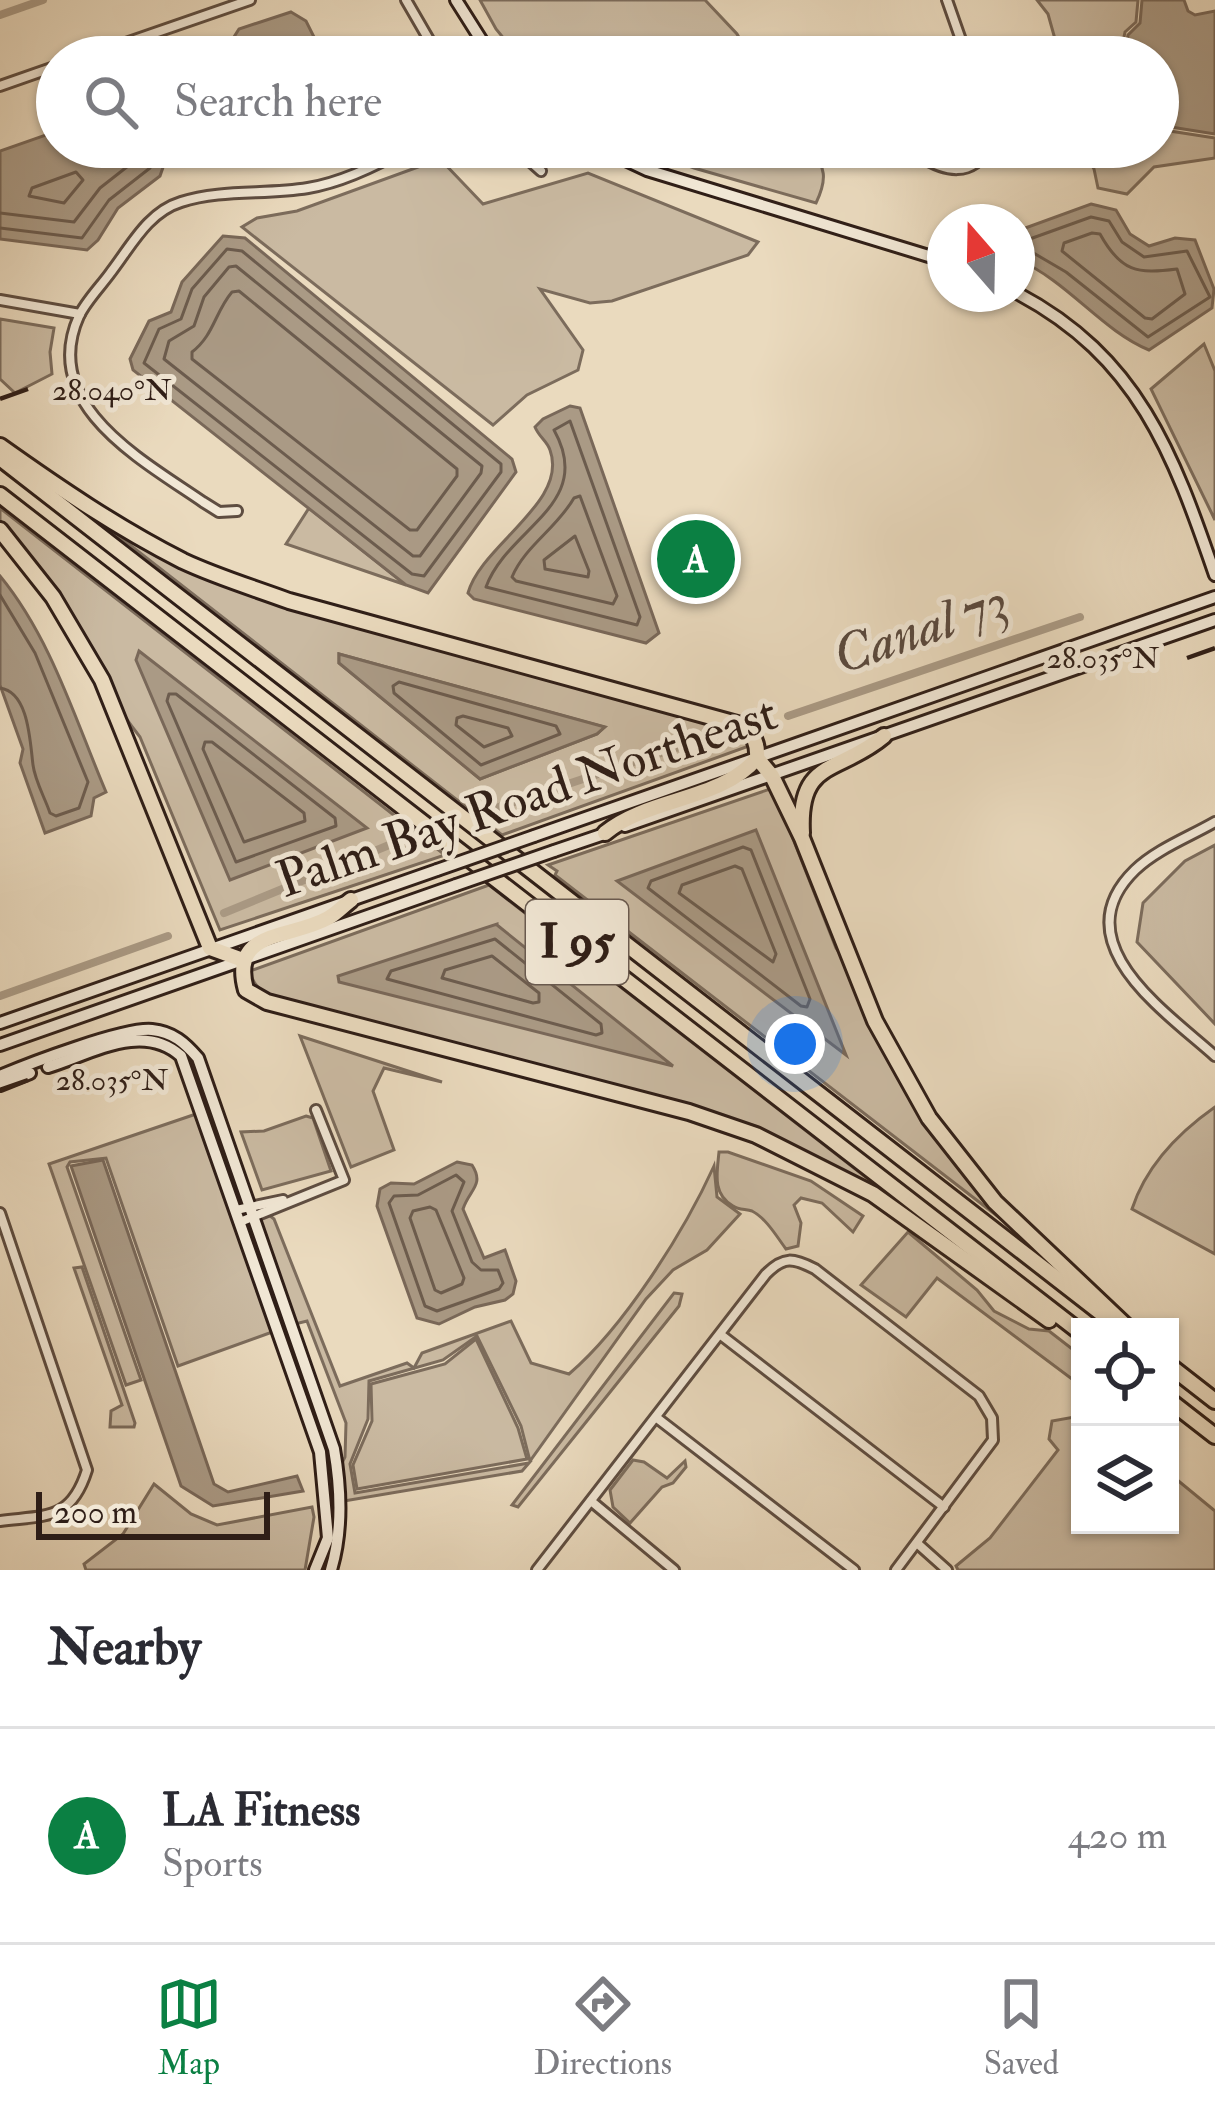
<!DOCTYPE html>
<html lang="en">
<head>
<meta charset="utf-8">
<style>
  body { margin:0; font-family:"IM FELL Double Pica",serif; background:#f7f7f7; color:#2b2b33 }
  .controls { position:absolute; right:36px; bottom:36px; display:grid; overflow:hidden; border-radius:0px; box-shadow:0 3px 9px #0004 }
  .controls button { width:108px; height:108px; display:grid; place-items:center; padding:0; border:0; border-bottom:3px solid #e1e1e2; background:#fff; color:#2b2b33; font:60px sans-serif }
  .compass { position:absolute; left:927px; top:204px; width:108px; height:108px; border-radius:50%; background:#fff; box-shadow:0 3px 9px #0004; rotate:340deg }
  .scale { position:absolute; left:36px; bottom:30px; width:234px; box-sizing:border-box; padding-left:12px; border:6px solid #2f1e17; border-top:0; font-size:33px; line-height:42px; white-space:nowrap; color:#2f1e17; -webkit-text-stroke:9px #f1e7d5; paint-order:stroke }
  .you { position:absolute; left:795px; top:1044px; width:42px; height:42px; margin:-30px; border:9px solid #fff; border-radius:50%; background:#1a73e8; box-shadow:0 0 0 18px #1a73e833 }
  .badge { display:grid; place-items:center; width:78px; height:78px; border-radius:50%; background:#0b8043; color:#fff; font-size:39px; font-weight:700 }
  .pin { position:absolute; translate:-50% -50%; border:6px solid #fff; box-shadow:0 3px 12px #0006 }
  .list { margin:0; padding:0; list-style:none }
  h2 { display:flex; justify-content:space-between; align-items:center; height:156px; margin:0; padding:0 48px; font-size:51px }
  h2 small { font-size:39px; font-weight:400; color:#7c7c81 }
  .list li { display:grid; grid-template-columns:78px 1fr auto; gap:36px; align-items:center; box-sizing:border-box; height:216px; padding:0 48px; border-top:3px solid #e1e1e2 }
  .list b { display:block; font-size:45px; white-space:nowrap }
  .list p { margin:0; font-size:39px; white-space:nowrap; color:#7c7c81 }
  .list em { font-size:39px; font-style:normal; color:#7c7c81 }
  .icon { flex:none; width:66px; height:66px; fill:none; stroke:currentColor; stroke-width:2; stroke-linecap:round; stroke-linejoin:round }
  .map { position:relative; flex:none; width:1215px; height:1570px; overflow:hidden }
  .search { position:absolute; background:#fff; box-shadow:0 3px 9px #0004; left:36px; right:36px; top:36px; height:132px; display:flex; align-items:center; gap:30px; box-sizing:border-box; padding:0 42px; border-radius:66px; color:#7c7c81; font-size:45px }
  .sheet { height:372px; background:#fff }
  nav { display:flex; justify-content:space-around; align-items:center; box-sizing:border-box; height:168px; border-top:3px solid #e1e1e2; background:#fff; font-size:33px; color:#7c7c81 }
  nav a { display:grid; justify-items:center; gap:6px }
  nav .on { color:#0b8043 }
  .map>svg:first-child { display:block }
</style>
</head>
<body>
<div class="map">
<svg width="1215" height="1570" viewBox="0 0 1215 1570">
  <rect width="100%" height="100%" fill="#eadabe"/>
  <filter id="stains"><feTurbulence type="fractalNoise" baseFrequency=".00167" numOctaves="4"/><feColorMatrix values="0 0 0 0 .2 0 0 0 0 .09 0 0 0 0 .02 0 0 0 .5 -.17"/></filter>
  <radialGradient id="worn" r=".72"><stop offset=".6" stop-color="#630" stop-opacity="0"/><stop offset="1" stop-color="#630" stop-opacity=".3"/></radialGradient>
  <!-- green -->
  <g fill="#cabaa2" stroke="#7c6c5c" stroke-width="3" fill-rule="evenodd">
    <polygon points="480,0 705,0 737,34 750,57 519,57 496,29"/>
    <polygon points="1037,0 1138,0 1136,22 1125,32 1120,57 1060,57 1048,14"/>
    <polygon points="1158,121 1170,131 1215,138 1215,158 1154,167 1127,194 1098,188 1094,169 1081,147 1158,147"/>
    <path d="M639 147H808C827 166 827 180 816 203L694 168Z"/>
    <polygon points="440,159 483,204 588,173 758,242 748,255 612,301 590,303 540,289 583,350 578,370 527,395 493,425 242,227 257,218 297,211"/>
    <polygon points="0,319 54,328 50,352 52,374 15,393 0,379"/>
    <polygon points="1204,344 1215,371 1215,520 1151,389"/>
    <path d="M0 508 445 855 220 930 140 737C87 670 56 589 0 523Z"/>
    <polygon points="309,508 406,585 286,544"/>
    <path d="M85 510 215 577 740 731 749 746 502 835ZM339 654 604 727 597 734 480 779 339 663Z"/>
    <polygon points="773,788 836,948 849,966 892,1061 1018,1232 555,875 557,871 548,865"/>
    <polygon points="1215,845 1215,1024 1137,942 1143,903 1185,861"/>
    <path d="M489 885 894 1199 892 1201 780 1140 292 1002C273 996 254 993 250 971Z"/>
    <polygon points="300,1036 442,1082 384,1068 373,1091 394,1150 351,1167"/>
    <path d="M1215 1107V1254L1132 1209C1146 1166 1178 1133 1215 1107Z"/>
    <polygon points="199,1113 275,1331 178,1366 106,1158 70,1162 67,1167 141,1380 126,1385 49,1164"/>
    <polygon points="306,1116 313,1118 331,1171 262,1190 241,1132 264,1131"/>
    <path d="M719 1152H728L811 1181 863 1216 853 1232 822 1203 801 1198 794 1205 801 1223 798 1246 786 1249C777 1237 766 1218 752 1211 746 1209 738 1210 733 1206 712 1194 717 1173 719 1152Z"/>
    <path d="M714 1166 717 1197 740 1214 707 1250 673 1270 646 1299 530 1461 521 1426 477 1336 443 1360 369 1381 368 1419 350 1464 355 1493 529 1463 522 1471 344 1501 341 1465 345 1457 346 1423 307 1321 295 1324 258 1220 269 1215 274 1219 340 1386 407 1363 414 1368 422 1353 511 1321 531 1363 569 1374C624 1327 684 1232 714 1166Z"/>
    <polygon points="908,1232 977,1290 994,1311 1029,1329 1049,1331 1080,1355 1080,1385 937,1278 906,1317 861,1285"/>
    <polygon points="82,1267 135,1423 134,1427 110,1427 111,1411 122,1405 74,1268"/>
    <polygon points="674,1293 682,1294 679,1306 518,1507 512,1505"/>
    <polygon points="476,1339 518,1428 527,1459 357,1489 353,1465 372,1421 371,1384 445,1364"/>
    <polygon points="1080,1416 1080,1525 1170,1525 1170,1474 1215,1511 1215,1570 958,1570 956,1566 990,1538 1058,1450 1049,1439 1052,1421"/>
    <polygon points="633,1460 644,1462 667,1478 685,1461 686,1467 673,1483 662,1487 630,1523 613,1507 610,1490"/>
    <polygon points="154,1484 191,1514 217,1525 312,1507 314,1517 305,1570 86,1570 84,1564 123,1534"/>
  </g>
  <!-- water -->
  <g fill="#aa9a85" stroke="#796859" stroke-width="3">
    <polygon points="1142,0 1184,0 1188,11 1195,15 1215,11 1215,134 1171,127 1158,117 1158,57 1124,57 1128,35 1140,23"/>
    <polygon points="291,12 306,21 324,57 235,57 234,37 239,29"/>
    <polygon points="57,131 57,147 170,147 160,176 118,208 98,240 87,250 0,239 0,151"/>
    <path d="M1091 204 1116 210 1130 234 1149 246 1175 238 1195 240 1214 289 1212 308 1149 350C1101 330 1069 282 1017 259V231Z"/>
    <polygon points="223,236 245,238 512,459 516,472 428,593 406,585 133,370 130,359 149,321 171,312 182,282"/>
    <path d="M570 406 580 408 659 633 646 643 474 599 468 593C481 545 569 502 550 450 547 441 539 437 535 427L543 419Z"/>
    <path d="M0 576C51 638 75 719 106 792L94 798 91 816 45 833 20 763 23 749 0 685Z"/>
    <polygon points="139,651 367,828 230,880 136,660"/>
    <polygon points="339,654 605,727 597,734 480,779 339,663"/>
    <polygon points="756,830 846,1055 617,881"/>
    <polygon points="497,924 497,925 673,1066 339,982 338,976"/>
    <polygon points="103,1160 214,1484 228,1492 297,1476 303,1491 213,1506 181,1486 71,1166"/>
    <path d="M457 1162 472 1165C485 1185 469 1190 463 1209L484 1258 505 1250 516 1281 513 1294 505 1300 475 1307 439 1324 417 1318 377 1206 380 1189 391 1183 414 1184Z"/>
  </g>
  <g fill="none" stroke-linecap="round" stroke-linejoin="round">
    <!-- shore -->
    <g stroke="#6c5c4e" stroke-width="3">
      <polygon points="76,172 83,180 64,203 29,196 32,188"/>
      <polyline points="0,213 74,222 100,188 137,159 141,147"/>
      <polygon points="1091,217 1109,221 1122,242 1144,257 1187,251 1210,297 1148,337 1066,272 1025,248 1027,240"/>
      <polyline points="0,228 82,238 109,200 150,168 157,147"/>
      <path d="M1092 233 1100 234C1121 272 1137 274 1177 269L1185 294 1152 319 1145 318 1062 251 1064 243Z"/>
      <polygon points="227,249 242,251 501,464 501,472 424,576 412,574 144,363 159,329 181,319 192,289"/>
      <polygon points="236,266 482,466 481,473 420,556 413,556 164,359 169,341 194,326 204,297 229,267"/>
      <path d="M239 291 457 469V476L417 530H410L192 359V352C214 335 215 312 232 292Z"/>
      <path d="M570 421 640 617 637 625 486 587C507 528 596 505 554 430Z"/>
      <path d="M580 496 617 596 613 604 516 581 512 577C525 546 557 528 574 498Z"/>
      <polygon points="575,536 589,571 588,577 545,569 544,560"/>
      <path d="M0 595 35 653 88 782 79 808 56 816 50 813C45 798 35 781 33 765 30 742 29 692 0 688"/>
      <polygon points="399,682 556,726 560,734 481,765 394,693 393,686"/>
      <polygon points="169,694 176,694 335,818 336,826 236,862 167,701"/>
      <polygon points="463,716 508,728 512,736 484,747 456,725 457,718"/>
      <polygon points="205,742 212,742 304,813 305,821 244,842 203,749"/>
      <polygon points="743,847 751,850 810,999 807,1007 801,1006 648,888 651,881"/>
      <polygon points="735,866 742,869 776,954 773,962 679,893 682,885"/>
      <polygon points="495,939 601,1024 602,1033 596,1035 387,979 391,971"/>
      <polygon points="492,956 539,993 539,1002 533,1003 442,978 445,970"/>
      <polygon points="456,1175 464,1182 452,1211 472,1262 481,1270 498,1270 503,1283 499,1289 437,1311 425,1306 389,1203 394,1196 418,1195"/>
      <polygon points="430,1207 436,1210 464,1278 462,1284 441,1293 435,1290 410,1218 413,1211"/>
    </g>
    <!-- canal -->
    <g stroke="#aa9a85" stroke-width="8">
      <polyline points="0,15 43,0"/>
      <polyline points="788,716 1080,617"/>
      <polyline points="487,811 724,732"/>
      <polyline points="224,913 411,836"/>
      <polyline points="0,996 168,936"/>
    </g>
    <defs>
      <g id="street">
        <polyline points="406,0 439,57"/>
        <polyline points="947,0 967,57"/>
        <polyline points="85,57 250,0"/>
        <polyline points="0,86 57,66"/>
        <polyline points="514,147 541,171"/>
        <path d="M920 156C945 172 972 178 989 147"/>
        <polyline points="0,300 80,314"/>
        <path d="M237 511 219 512 203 502C142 460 39 405 79 316 86 301 101 286 111 272 131 246 148 212 181 202 221 189 266 195 308 188 344 182 378 165 409 147"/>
        <path d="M1215 822C1189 837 1157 849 1135 870 1061 942 1166 1012 1215 1056"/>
        <polyline points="236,1210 283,1200"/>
        <path d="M0 1213 87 1470C71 1521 46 1515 0 1521"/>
        <polyline points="240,1222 344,1180 316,1110"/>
        <polyline points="721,1335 944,1507"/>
        <polyline points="657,1418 854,1570"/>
        <polyline points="591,1501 674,1570"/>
        <polyline points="918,1544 947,1570"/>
        <path d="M537 1570 766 1274C784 1256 793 1258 815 1269L979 1396 992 1418 993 1440 896 1570"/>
      </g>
      <g id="secondary">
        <polyline points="456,0 492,57"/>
        <polyline points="598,147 647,170 945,261"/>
        <path d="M1017 293C1138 357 1173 453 1215 575"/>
        <polyline points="625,826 1215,620"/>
        <polyline points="534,836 1215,597"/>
        <polyline points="554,851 607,833"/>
        <polyline points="0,1023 437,870"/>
        <polyline points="0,1045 456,885"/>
        <path d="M48 1067C91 1054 142 1021 181 1056L320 1452 328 1538 315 1570"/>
        <path d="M0 1076C28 1064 125 1027 152 1030 173 1032 185 1043 198 1058L334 1449C341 1489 343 1530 331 1570"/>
        <polyline points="0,1085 30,1073"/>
      </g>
      <g id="highway">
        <path d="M0 446C59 488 118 528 183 561 217 577 254 588 289 601L744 726C754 736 758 744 757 758L772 776 802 838 875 1021 929 1118 995 1202 1127 1327"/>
        <polyline points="0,458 1110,1320"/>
        <polyline points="0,495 1080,1332"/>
        <polyline points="0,530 53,597 102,680 210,948 243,960"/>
        <path d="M605 833C649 797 721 801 757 758"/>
        <path d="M802 833C798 758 839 774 884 736"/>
        <path d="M351 900C344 905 336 914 328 918 291 939 229 929 246 990L267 1002 689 1112 756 1135 873 1194 1049 1320"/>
        <polyline points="1170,1366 1215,1401"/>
        <polyline points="1170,1401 1215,1436"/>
      </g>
    </defs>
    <!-- street casing -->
    <use href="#street" stroke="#5e4d41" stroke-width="14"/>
    <!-- secondary casing -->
    <use href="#secondary" stroke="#2f1e17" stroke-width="16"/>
    <!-- highway casing -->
    <use href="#highway" stroke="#2f1e17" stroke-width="20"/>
    <!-- street -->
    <use href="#street" stroke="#f1e7d5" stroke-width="8"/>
    <!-- secondary -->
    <use href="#secondary" stroke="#f1e7d5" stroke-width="10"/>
    <!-- highway -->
    <use href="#highway" stroke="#eadabe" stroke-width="14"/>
    <defs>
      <g id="secondary-bridge">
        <polyline points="437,870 534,836"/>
        <polyline points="456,885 554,851"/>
      </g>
    </defs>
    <!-- secondary-bridge casing -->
    <use href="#secondary-bridge" stroke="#2f1e17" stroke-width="16" stroke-linecap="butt"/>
    <!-- secondary-bridge -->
    <use href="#secondary-bridge" stroke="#f1e7d5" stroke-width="10"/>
  </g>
  <!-- ticks -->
  <path fill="none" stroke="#2f1e17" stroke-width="4.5" d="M0 399 28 389M1187 658 1215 648M0 1090 28 1080"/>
  <g text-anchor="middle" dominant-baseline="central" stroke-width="10" stroke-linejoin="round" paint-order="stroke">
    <!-- shield labels -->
    <rect fill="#f1e7d5" stroke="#695a50" stroke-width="3" x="526" y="900" width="102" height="84" rx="9"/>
    <g font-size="48" font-weight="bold" fill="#2f1e17">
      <text x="577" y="942">I 95</text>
    </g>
    <!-- street labels -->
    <g font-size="51" fill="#2f1e17" stroke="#f1e7d5">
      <text transform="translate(527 797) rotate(-19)">Palm Bay Road Northeast</text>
    </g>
    <!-- water labels -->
    <g font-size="54" font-style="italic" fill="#5a493e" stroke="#f1e7d5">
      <text transform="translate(921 629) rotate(-19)">Canal 73</text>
    </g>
  </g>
  <g font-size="30" text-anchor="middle" fill="#2f1e17" stroke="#f1e7d5" stroke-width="10" stroke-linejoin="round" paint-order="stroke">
    <text x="112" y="400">28.040°N</text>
    <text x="1103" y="668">28.035°N</text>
    <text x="112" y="1090">28.035°N</text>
  </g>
  <rect width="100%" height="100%" filter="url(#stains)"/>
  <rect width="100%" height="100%" fill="url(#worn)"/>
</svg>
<div class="controls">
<button><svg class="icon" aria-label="locate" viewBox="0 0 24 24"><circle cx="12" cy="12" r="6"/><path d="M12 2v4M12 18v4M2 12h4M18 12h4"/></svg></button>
<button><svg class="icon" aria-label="layers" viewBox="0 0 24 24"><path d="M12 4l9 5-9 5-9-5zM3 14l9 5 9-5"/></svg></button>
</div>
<svg class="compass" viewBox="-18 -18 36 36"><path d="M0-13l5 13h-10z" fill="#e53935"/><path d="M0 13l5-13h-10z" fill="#7c7c81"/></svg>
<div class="scale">200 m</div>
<div class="you"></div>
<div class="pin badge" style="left:696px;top:559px">A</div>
<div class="search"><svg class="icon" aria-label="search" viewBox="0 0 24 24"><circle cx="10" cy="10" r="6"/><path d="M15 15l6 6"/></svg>Search here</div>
</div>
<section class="sheet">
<h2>Nearby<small></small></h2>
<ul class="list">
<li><span class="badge">A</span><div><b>LA Fitness</b><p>Sports</p></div><em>420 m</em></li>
</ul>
</section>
<nav>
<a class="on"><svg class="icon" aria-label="map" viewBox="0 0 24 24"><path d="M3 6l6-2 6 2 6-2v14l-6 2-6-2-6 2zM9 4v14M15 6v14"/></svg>Map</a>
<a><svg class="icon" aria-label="directions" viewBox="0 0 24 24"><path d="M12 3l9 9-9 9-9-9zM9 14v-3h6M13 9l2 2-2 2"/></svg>Directions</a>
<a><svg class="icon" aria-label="saved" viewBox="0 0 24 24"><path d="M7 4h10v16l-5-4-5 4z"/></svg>Saved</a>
</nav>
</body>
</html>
